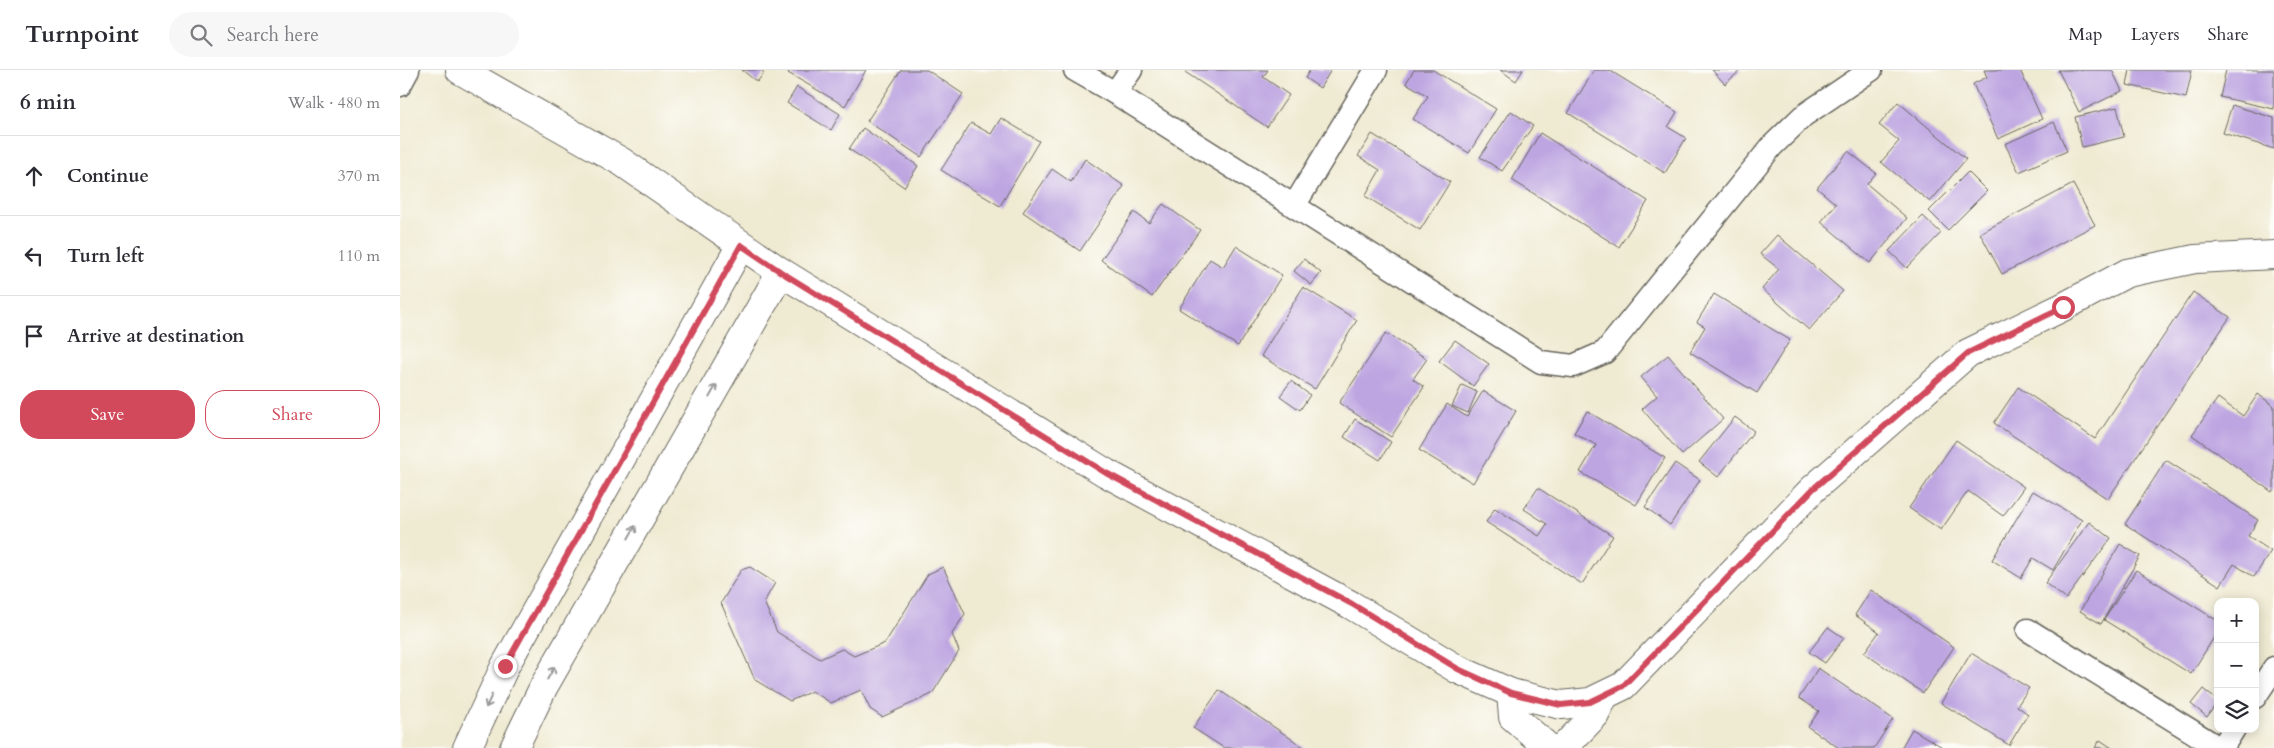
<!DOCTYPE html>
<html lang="en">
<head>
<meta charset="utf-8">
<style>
  body { margin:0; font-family:Cardo,serif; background:#f7f7f7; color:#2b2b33 }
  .controls { position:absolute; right:15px; bottom:15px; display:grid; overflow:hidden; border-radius:10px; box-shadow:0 2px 12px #0003 }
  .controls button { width:45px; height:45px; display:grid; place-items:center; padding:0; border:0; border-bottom:1px solid #e1e1e2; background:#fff; color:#2b2b33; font:25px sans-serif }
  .stop { position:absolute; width:15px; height:15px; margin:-11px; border:4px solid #d1495b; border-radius:50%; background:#fff }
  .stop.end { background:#d1495b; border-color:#fff; box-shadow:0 1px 5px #0008 }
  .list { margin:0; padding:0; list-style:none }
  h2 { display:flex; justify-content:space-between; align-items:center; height:65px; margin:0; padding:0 20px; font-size:21px }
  h2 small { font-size:16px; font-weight:400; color:#7c7c81 }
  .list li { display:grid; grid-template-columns:32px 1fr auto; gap:15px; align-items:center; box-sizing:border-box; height:80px; padding:0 20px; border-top:1px solid #e1e1e2 }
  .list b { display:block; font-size:19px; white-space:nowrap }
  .list em { font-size:16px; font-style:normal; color:#7c7c81 }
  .actions { display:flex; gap:10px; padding:15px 20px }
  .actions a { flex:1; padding:11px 0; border:1px solid #d1495b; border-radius:20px; text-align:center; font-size:18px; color:#d1495b }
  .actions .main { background:#d1495b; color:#fff }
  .icon { flex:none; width:28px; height:28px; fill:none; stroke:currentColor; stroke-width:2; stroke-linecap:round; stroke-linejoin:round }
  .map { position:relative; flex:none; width:1874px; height:678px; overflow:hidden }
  header { display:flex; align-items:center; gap:30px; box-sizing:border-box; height:70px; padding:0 25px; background:#fff; border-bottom:1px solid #e1e1e2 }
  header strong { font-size:24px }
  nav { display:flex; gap:28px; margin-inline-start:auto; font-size:18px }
  .search { width:350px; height:45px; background:#f7f7f7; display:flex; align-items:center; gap:12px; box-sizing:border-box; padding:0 18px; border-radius:28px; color:#7c7c81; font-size:19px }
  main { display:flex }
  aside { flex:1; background:#fff }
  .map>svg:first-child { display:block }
</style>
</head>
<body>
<header>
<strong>Turnpoint</strong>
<div class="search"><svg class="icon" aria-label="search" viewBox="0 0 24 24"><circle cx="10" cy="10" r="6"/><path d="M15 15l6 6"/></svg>Search here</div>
<nav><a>Map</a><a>Layers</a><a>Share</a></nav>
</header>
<main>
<aside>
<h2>6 min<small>Walk · 480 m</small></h2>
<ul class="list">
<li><svg class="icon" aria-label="ahead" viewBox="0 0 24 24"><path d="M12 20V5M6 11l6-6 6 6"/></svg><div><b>Continue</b></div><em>370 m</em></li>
<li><svg class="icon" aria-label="left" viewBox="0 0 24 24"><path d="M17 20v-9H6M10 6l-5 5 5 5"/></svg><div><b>Turn left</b></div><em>110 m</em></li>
<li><svg class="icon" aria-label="arrive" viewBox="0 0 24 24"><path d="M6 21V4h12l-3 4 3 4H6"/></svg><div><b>Arrive at destination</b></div></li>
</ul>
<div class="actions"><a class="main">Save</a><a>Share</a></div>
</aside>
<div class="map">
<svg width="1874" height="678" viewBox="0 0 1874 678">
  <rect width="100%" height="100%" fill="#fdfcf7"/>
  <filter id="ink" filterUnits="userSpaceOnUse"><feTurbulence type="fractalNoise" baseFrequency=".02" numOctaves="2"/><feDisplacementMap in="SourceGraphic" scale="10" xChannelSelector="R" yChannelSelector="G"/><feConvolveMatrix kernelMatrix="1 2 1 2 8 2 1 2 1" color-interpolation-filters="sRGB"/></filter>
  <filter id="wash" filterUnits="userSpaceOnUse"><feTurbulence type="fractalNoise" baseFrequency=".0096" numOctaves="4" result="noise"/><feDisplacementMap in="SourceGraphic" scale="20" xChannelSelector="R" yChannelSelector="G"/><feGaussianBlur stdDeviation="1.12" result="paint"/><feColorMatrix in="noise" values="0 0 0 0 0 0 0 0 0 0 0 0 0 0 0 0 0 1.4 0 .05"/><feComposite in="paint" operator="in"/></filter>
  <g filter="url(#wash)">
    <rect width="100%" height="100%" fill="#efead2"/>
    <g id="blocks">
      <!-- building -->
      <g fill="#bda5e1">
        <polygon points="342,0 361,0 364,3 357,12"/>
        <polygon points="390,0 466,0 445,36 388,3"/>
        <polygon points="501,0 527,0 563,24 521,87 467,51"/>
        <polygon points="787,0 868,0 863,7 889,25 867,57 785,2"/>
        <polygon points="910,0 931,0 920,18 905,8"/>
        <polygon points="1014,0 1033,0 1096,39 1069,83 1013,49 1028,26 1006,13"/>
        <polygon points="1100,0 1123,0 1116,11"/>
        <polygon points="1194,0 1209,0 1277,42 1268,57 1286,68 1265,103 1168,43"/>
        <polygon points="1312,0 1341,0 1325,14"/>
        <polygon points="1584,0 1620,0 1642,49 1598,69 1573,14 1587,7"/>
        <polygon points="1658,0 1712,0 1722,21 1679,42"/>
        <polygon points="1730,0 1792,0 1786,28 1727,15"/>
        <polygon points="1826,0 1874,0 1874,39 1820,27"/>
        <polygon points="397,17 440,44 431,60 387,33"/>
        <polygon points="1498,32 1566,89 1530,132 1481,92 1499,71 1479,55"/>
        <polygon points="1832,35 1874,48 1874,79 1823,63"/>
        <polygon points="1717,37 1724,67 1682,77 1675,47"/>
        <polygon points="1111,41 1133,56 1102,101 1080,87"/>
        <polygon points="601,48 639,71 600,136 541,100 571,53 591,64"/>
        <polygon points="1654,52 1667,81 1619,102 1605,74"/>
        <polygon points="463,58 518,96 504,117 449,79"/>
        <polygon points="1140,63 1248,131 1219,177 1112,110"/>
        <polygon points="972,64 1050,112 1020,160 965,126 980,100 958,86"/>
        <polygon points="1448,81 1476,103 1467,114 1507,148 1470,193 1421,152 1436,134 1417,118"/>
        <polygon points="685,89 724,116 680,181 623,142 652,99 671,112"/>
        <polygon points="1568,102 1587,121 1548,160 1529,141"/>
        <polygon points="1673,114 1695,155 1602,204 1580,163"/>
        <polygon points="763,134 800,160 752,227 701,190 734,142 749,153"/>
        <polygon points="1523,146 1541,163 1507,198 1489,181"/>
        <polygon points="1377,165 1443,221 1409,260 1362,219 1379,199 1360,184"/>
        <polygon points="836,176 882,205 838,276 779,239 810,189 823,197"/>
        <polygon points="904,189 921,203 911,215 894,201"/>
        <polygon points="903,217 957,250 915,319 861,286"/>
        <polygon points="1793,222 1830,247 1708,429 1594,353 1618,317 1695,369"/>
        <polygon points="1314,224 1390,270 1357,323 1290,282 1305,257 1297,252"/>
        <polygon points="986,263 1027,289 1013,309 1024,317 991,367 939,333"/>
        <polygon points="1055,270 1089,294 1073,316 1039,291"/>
        <polygon points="1268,285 1323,349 1282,385 1242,339 1257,326 1241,307"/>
        <polygon points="891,311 910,325 900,340 880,326"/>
        <polygon points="1062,315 1077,322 1068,343 1052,336"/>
        <polygon points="1083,321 1116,341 1073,413 1019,380 1047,334 1067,347"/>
        <polygon points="1858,324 1874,336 1874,418 1872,422 1792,365 1818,328 1843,346"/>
        <polygon points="1187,341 1265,388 1236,435 1180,402 1196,375 1174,363"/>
        <polygon points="1335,347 1354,361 1318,407 1299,392"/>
        <polygon points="955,349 991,372 980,390 944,367"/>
        <polygon points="1556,370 1624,417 1603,446 1568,421 1541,460 1509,438"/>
        <polygon points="1766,390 1858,450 1848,466 1871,481 1854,507 1834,494 1820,516 1725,454"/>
        <polygon points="1275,393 1300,410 1270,455 1245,437"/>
        <polygon points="1138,418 1213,466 1182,514 1086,452 1095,438 1139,466 1147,454 1124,439"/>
        <polygon points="1633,421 1682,450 1653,500 1633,488 1621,508 1592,490"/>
        <polygon points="1689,452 1711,468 1666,529 1645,513"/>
        <polygon points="1720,474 1740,486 1701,554 1680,541"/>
        <polygon points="350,497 375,513 364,532 377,562 420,589 442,579 454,586 485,573 528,504 543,497 565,544 552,564 559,581 532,624 482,647 470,639 461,620 431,633 412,621 390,631 355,610 321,533 341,500"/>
        <polygon points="1736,500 1818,551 1818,561 1791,604 1704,550"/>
        <polygon points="1471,520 1554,577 1523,623 1464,583 1479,562 1455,545"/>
        <polygon points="1428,557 1444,568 1425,593 1409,582"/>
        <polygon points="1571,583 1629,618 1617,636 1628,644 1609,675 1541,633"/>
        <polygon points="1418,598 1493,649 1474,678 1439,678 1408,657 1419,641 1399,628"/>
        <polygon points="1803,619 1818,631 1807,647 1791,634"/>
        <polygon points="819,620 905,678 824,678 793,658"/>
        <polygon points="1512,659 1544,678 1501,678"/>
        <polygon points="1700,670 1712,678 1695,678"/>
      </g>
    </g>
  </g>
  <g filter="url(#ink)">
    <use href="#blocks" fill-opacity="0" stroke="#66645c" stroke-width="1"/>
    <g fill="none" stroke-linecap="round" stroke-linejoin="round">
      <defs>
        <g id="minor">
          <polyline points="675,0 715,23 1141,292 1173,296 1205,282 1372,76 1403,46 1471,0"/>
          <polyline points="0,15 8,0"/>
          <polyline points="715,23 731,0"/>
          <polyline points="894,136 976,0"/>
          <polyline points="1628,560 1819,678"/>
          <polyline points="1855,627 1874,598"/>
          <polyline points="1822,678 1834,659"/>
        </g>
        <g id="tertiary">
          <polyline points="60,0 222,92 381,202 706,403 951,535 1057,599 1111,623 1161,635 1190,632 1223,616 1413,419 1568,283 1663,237 1727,203 1795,189 1874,185"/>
          <polyline points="1111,623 1113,647 1149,678"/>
          <polyline points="67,678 105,596 341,175"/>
          <polyline points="114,678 144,616 381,202"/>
          <polyline points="1163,678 1195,645 1204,626"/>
        </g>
      </defs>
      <!-- minor casing -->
      <use href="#minor" stroke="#66645c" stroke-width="25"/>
      <!-- tertiary casing -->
      <use href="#tertiary" stroke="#66645c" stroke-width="30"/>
      <!-- minor -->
      <use href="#minor" stroke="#fff" stroke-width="22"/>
      <!-- tertiary -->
      <use href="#tertiary" stroke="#fff" stroke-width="28"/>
    </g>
    <!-- one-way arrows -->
    <defs><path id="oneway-shaft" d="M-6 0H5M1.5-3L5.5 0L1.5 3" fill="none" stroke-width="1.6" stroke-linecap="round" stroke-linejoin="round" transform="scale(1.25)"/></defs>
    <g stroke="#999">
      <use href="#oneway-shaft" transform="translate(313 321) rotate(-60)"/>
      <use href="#oneway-shaft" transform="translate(232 462) rotate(-60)"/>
      <use href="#oneway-shaft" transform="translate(151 603) rotate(-60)"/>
      <use href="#oneway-shaft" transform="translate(89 631) rotate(115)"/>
    </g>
  </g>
  <g fill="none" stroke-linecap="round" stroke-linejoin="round" filter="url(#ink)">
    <!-- route -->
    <polyline stroke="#d1495b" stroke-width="6" points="105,596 341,175 381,202 706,403 952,534 1058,599 1111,623 1161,635 1190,632 1223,616 1413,419 1568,283 1663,237"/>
  </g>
</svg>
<div class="controls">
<button>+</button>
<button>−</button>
<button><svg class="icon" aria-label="layers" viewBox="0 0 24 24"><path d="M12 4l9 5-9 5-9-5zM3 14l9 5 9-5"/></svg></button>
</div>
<div class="stop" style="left:1663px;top:237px"></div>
<div class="stop end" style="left:105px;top:596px"></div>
</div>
</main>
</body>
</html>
